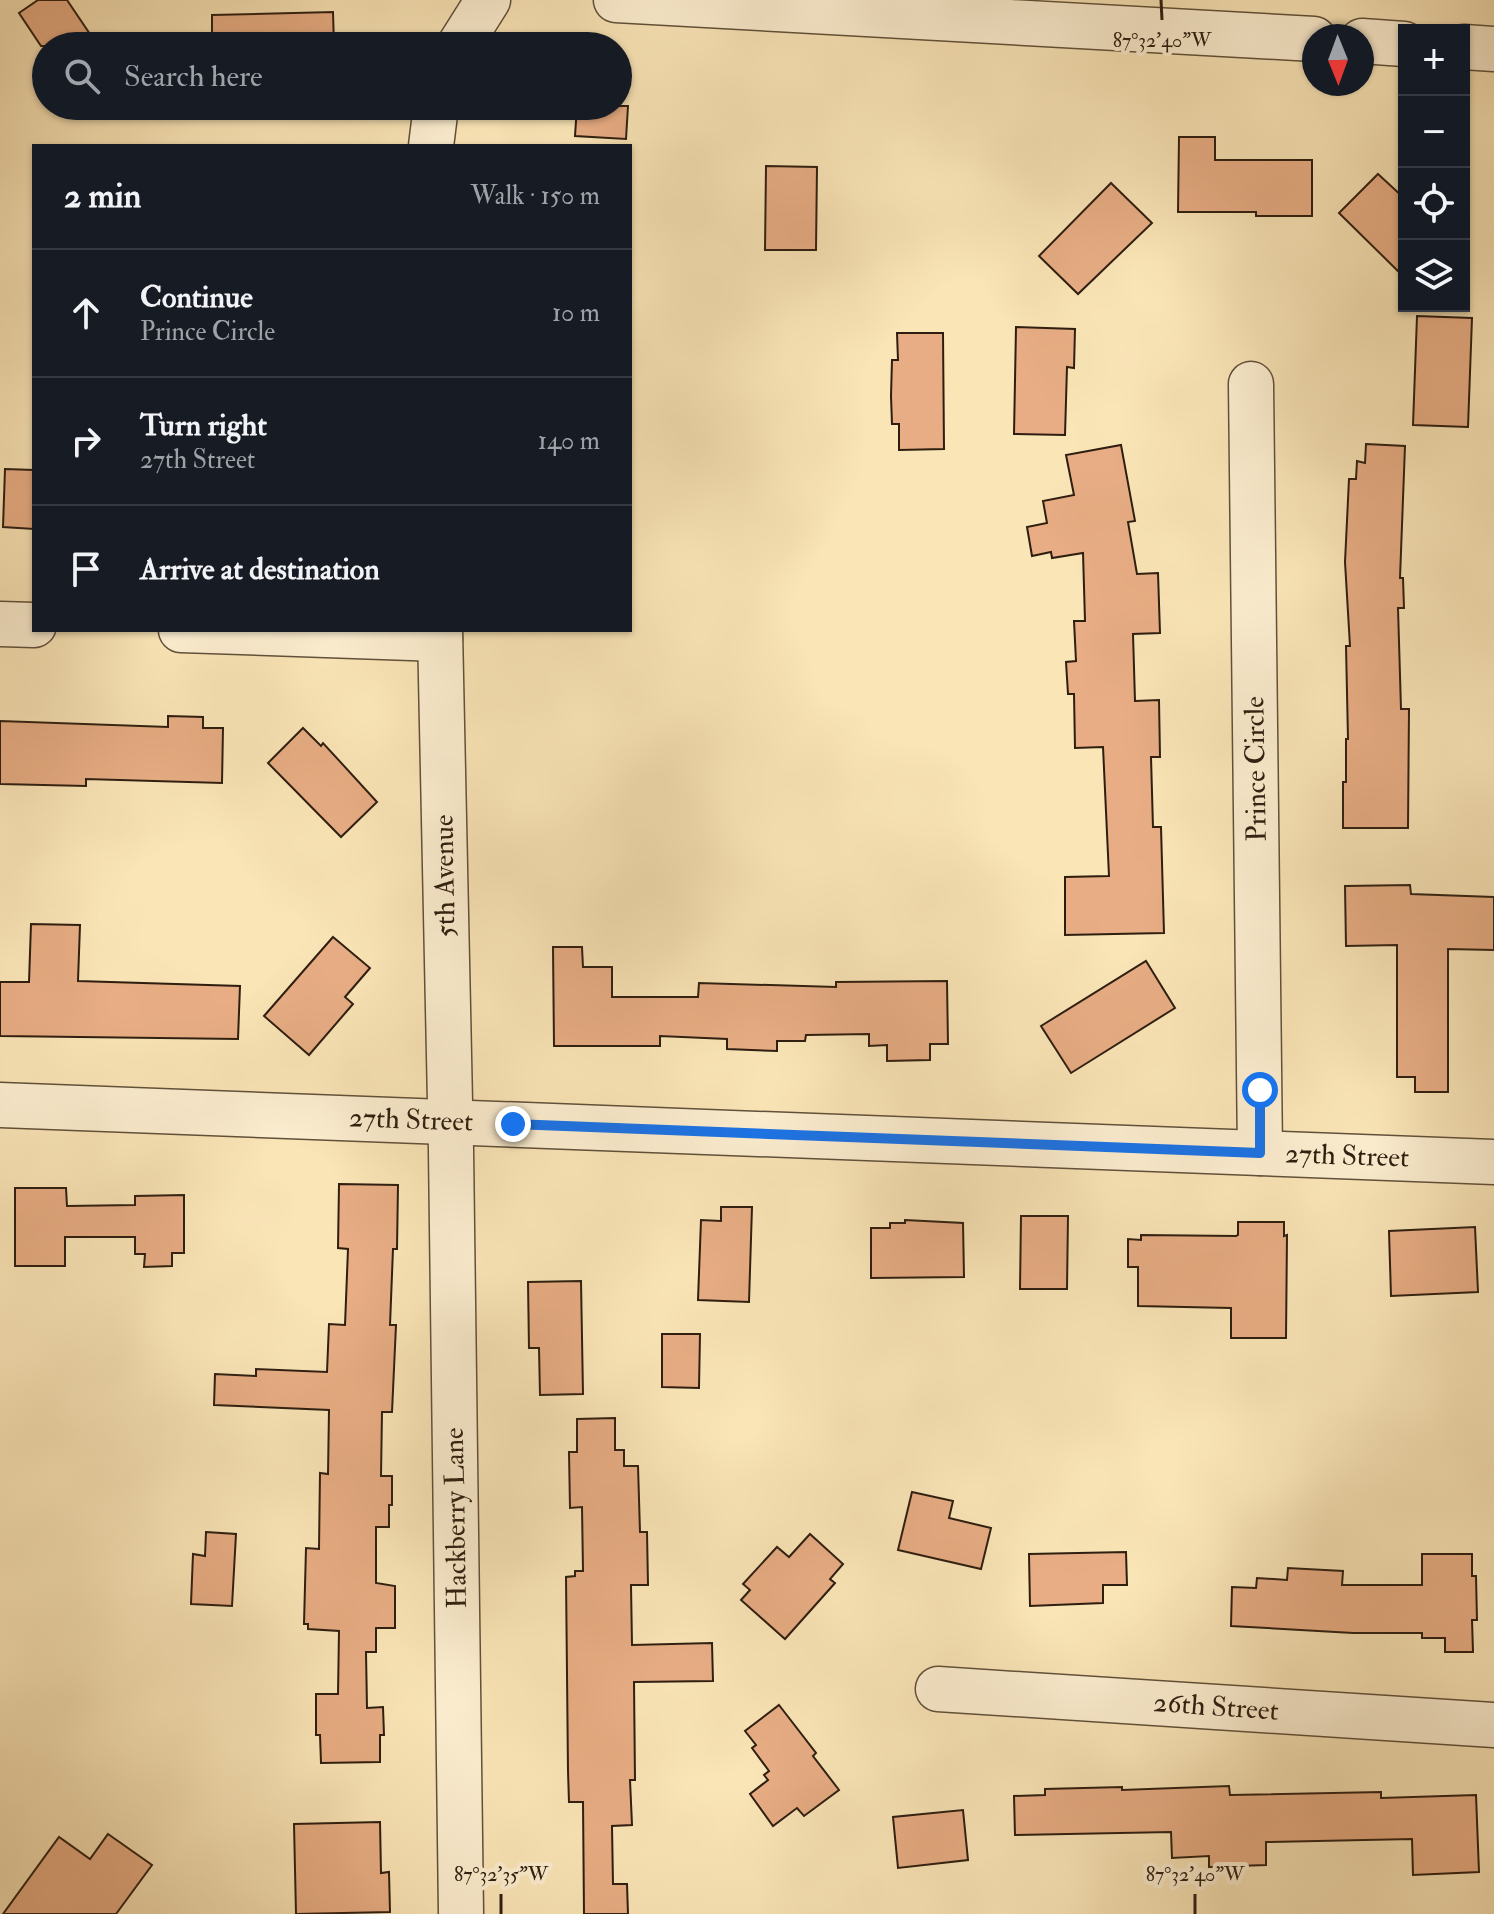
<!DOCTYPE html>
<html lang="en">
<head>
<meta charset="utf-8">
<style>
  body { margin:0; font-family:"IM FELL Double Pica",serif; background:#20242c; color:#f1f3f6 }
  .controls { position:absolute; right:24px; top:24px; display:grid; overflow:hidden; border-radius:0px; box-shadow:0 2px 6px #0004 }
  .controls button { width:72px; height:72px; display:grid; place-items:center; padding:0; border:0; border-bottom:2px solid #363941; background:#171b24; color:#f1f3f6; font:40px sans-serif }
  .compass { position:absolute; left:1302px; top:24px; width:72px; height:72px; border-radius:50%; background:#171b24; box-shadow:0 2px 6px #0004; rotate:179deg }
  .stop { position:absolute; width:24px; height:24px; margin:-18px; border:6px solid #1a73e8; border-radius:50%; background:#fff }
  .stop.end { background:#1a73e8; border-color:#fff; box-shadow:0 2px 8px #0008 }
  .list { margin:0; padding:0; list-style:none }
  h2 { display:flex; justify-content:space-between; align-items:center; height:104px; margin:0; padding:0 32px; font-size:34px }
  h2 small { font-size:26px; font-weight:400; color:#9ea1a6 }
  .list li { display:grid; grid-template-columns:52px 1fr auto; gap:24px; align-items:center; box-sizing:border-box; height:128px; padding:0 32px; border-top:2px solid #363941 }
  .list b { display:block; font-size:30px; white-space:nowrap }
  .list p { margin:0; font-size:26px; white-space:nowrap; color:#9ea1a6 }
  .list em { font-size:26px; font-style:normal; color:#9ea1a6 }
  .icon { flex:none; width:44px; height:44px; fill:none; stroke:currentColor; stroke-width:2; stroke-linecap:round; stroke-linejoin:round }
  .map { position:relative; flex:none; width:1494px; height:1914px; overflow:hidden }
  .search { position:absolute; background:#171b24; box-shadow:0 2px 6px #0004; left:32px; top:32px; width:600px; height:88px; display:flex; align-items:center; gap:20px; box-sizing:border-box; padding:0 28px; border-radius:44px; color:#9ea1a6; font-size:30px }
  .panel { position:absolute; background:#171b24; box-shadow:0 2px 6px #0004; left:32px; top:144px; width:600px; height:488px; border-radius:0px }
  .map>svg:first-child { display:block }
</style>
</head>
<body>
<div class="map">
<svg width="1494" height="1914" viewBox="0 0 1494 1914">
  <rect width="100%" height="100%" fill="#fae5b7"/>
  <filter id="stains"><feTurbulence type="fractalNoise" baseFrequency=".0025" numOctaves="4"/><feColorMatrix values="0 0 0 0 .2 0 0 0 0 .09 0 0 0 0 .02 0 0 0 .5 -.17"/></filter>
  <radialGradient id="worn" r=".72"><stop offset=".6" stop-color="#630" stop-opacity="0"/><stop offset="1" stop-color="#630" stop-opacity=".3"/></radialGradient>
  <!-- building -->
  <g fill="#e8ad84" stroke="#2e1e10" stroke-width="2">
    <polygon points="38,0 67,0 98,46 41,46 19,13"/>
    <polygon points="333,12 334,46 212,46 212,15"/>
    <polygon points="577,106 628,106 626,139 575,136"/>
    <polygon points="1179,137 1215,137 1215,160 1312,160 1312,216 1256,216 1256,212 1178,212"/>
    <polygon points="766,166 817,167 816,250 765,250"/>
    <polygon points="1378,174 1404,198 1404,277 1339,213"/>
    <polygon points="1111,183 1152,223 1078,294 1039,256"/>
    <polygon points="1417,316 1472,318 1468,427 1413,425"/>
    <polygon points="1016,327 1075,329 1074,368 1067,367 1065,435 1014,434"/>
    <polygon points="897,333 943,333 944,449 899,450 899,424 892,424 891,396 892,360 898,360"/>
    <polygon points="1366,444 1405,446 1400,578 1403,578 1404,608 1398,608 1401,709 1409,709 1408,828 1343,828 1343,782 1346,782 1346,739 1348,739 1346,646 1350,646 1345,562 1349,479 1356,479 1357,461 1365,463"/>
    <polygon points="1121,445 1135,521 1128,522 1137,574 1158,573 1160,633 1133,634 1135,701 1159,700 1160,757 1151,757 1153,827 1161,827 1164,933 1065,935 1065,877 1109,876 1103,747 1075,748 1074,694 1068,694 1066,662 1076,661 1074,621 1085,621 1083,553 1052,558 1051,552 1032,556 1027,527 1047,523 1043,501 1074,495 1066,455"/>
    <polygon points="5,469 34,470 34,529 3,527"/>
    <polygon points="168,716 203,717 203,728 223,728 222,783 86,779 86,786 0,784 0,721 168,727"/>
    <polygon points="303,728 321,746 323,743 377,802 341,837 268,763"/>
    <polygon points="1410,885 1411,894 1494,897 1494,950 1448,949 1448,1092 1415,1092 1415,1077 1397,1077 1397,945 1346,946 1345,886"/>
    <polygon points="31,924 80,925 78,981 240,986 238,1039 0,1036 0,982 29,982"/>
    <polygon points="333,937 370,968 345,997 353,1004 309,1055 264,1016"/>
    <polygon points="553,947 582,947 583,967 612,967 612,997 698,997 699,983 836,987 836,982 947,981 948,1044 930,1044 930,1060 887,1061 887,1045 869,1046 869,1034 806,1035 805,1041 777,1041 777,1051 727,1049 727,1039 660,1036 660,1046 554,1046"/>
    <polygon points="1146,961 1175,1008 1071,1073 1041,1026"/>
    <polygon points="339,1184 398,1185 397,1249 393,1249 390,1325 396,1325 392,1412 382,1412 381,1476 392,1476 392,1505 389,1505 389,1527 376,1527 376,1583 395,1586 395,1628 376,1628 376,1652 366,1652 367,1708 383,1707 384,1735 380,1735 380,1762 321,1763 320,1735 316,1735 316,1694 338,1694 339,1631 308,1629 308,1624 304,1624 306,1548 319,1549 320,1473 328,1474 329,1410 214,1405 215,1374 256,1376 256,1369 327,1372 329,1324 345,1325 348,1249 338,1248"/>
    <polygon points="15,1188 66,1188 67,1206 135,1205 135,1196 184,1195 184,1253 172,1253 172,1266 144,1267 145,1254 135,1254 135,1237 65,1237 65,1266 15,1266"/>
    <polygon points="721,1207 752,1207 749,1302 698,1300 701,1220 721,1221"/>
    <polygon points="1021,1216 1068,1216 1067,1289 1020,1289"/>
    <polygon points="905,1220 963,1223 964,1277 871,1278 871,1228 890,1228 890,1223 905,1223"/>
    <polygon points="1238,1222 1284,1222 1284,1236 1287,1235 1286,1338 1231,1338 1231,1308 1138,1306 1138,1267 1128,1267 1128,1239 1141,1240 1141,1235 1236,1236 1238,1235"/>
    <polygon points="1475,1227 1478,1292 1391,1296 1389,1231"/>
    <polygon points="581,1281 583,1394 540,1395 539,1348 529,1348 528,1282"/>
    <polygon points="662,1334 700,1334 699,1388 662,1387"/>
    <polygon points="615,1418 615,1450 624,1450 624,1466 638,1466 640,1532 647,1532 648,1585 631,1585 632,1645 712,1643 713,1681 634,1682 635,1780 630,1780 632,1825 612,1826 613,1884 627,1884 628,1914 584,1914 583,1802 569,1802 568,1771 566,1577 575,1576 575,1571 583,1571 582,1507 570,1508 569,1452 577,1452 577,1419"/>
    <polygon points="912,1492 953,1501 949,1518 991,1528 981,1569 898,1550"/>
    <polygon points="206,1532 236,1534 232,1606 191,1604 193,1554 205,1556"/>
    <polygon points="810,1534 843,1564 830,1579 835,1583 785,1639 741,1600 750,1590 743,1584 777,1547 789,1557"/>
    <polygon points="1126,1552 1127,1585 1103,1585 1103,1603 1030,1606 1029,1554"/>
    <polygon points="1422,1554 1472,1554 1472,1576 1476,1576 1477,1620 1472,1620 1473,1652 1445,1652 1445,1638 1422,1638 1422,1633 1353,1633 1231,1626 1232,1587 1256,1588 1257,1578 1287,1580 1288,1568 1343,1571 1342,1585 1422,1585"/>
    <polygon points="779,1705 816,1753 813,1756 839,1790 804,1816 797,1808 773,1826 750,1794 768,1780 764,1775 769,1771 752,1748 756,1745 745,1731"/>
    <polygon points="1229,1786 1230,1795 1381,1792 1381,1798 1476,1795 1479,1872 1413,1875 1412,1839 1266,1842 1266,1865 1209,1867 1209,1856 1172,1858 1171,1832 1015,1835 1014,1796 1045,1795 1045,1789 1122,1787 1122,1790"/>
    <polygon points="963,1810 968,1860 898,1868 893,1817"/>
    <polygon points="380,1822 381,1873 389,1872 390,1912 296,1914 294,1824"/>
    <polygon points="108,1834 152,1865 116,1914 3,1914 59,1837 90,1859"/>
  </g>
  <g fill="none" stroke-linecap="round" stroke-linejoin="round">
    <defs>
      <g id="minor">
        <polyline points="616,0 1314,39"/>
        <polyline points="1362,41 1404,44"/>
        <polyline points="459,46 488,0"/>
        <polyline points="1464,47 1494,49"/>
        <polyline points="431,146 436,106"/>
        <polyline points="1251,384 1260,1153"/>
        <polyline points="0,624 34,625"/>
        <polyline points="181,630 440,639"/>
        <polyline points="440,630 451,1150 461,1914"/>
        <polyline points="0,1105 1494,1162"/>
        <polyline points="938,1689 1494,1725"/>
      </g>
    </defs>
    <!-- minor casing -->
    <use href="#minor" stroke="#61503a" stroke-width="47"/>
    <!-- minor -->
    <use href="#minor" stroke="#fceed0" stroke-width="44"/>
  </g>
  <g fill="none" stroke-linecap="round" stroke-linejoin="round">
    <!-- route -->
    <polyline stroke="#1a73e8" stroke-width="10" points="513,1124 1260,1153 1260,1090"/>
  </g>
  <!-- ticks -->
  <path fill="none" stroke="#2e1e10" stroke-width="3" d="M1161 0 1162 20M501 1894V1914M1195 1894V1914"/>
  <g text-anchor="middle" dominant-baseline="central" stroke-width="8" stroke-linejoin="round" paint-order="stroke">
    <!-- street labels -->
    <g font-size="28" fill="#2e1e10" stroke="#fceed0">
      <text transform="translate(1256 769) rotate(-91)">Prince Circle</text>
      <text transform="translate(445 876) rotate(-91)">5th Avenue</text>
      <text transform="translate(411 1120) rotate(2)">27th Street</text>
      <text transform="translate(1347 1156) rotate(2)">27th Street</text>
      <text transform="translate(456 1518) rotate(-91)">Hackberry Lane</text>
      <text transform="translate(1216 1707) rotate(4)">26th Street</text>
    </g>
  </g>
  <g font-size="20" text-anchor="middle" fill="#2e1e10" stroke="#fceed0" stroke-width="8" stroke-linejoin="round" paint-order="stroke">
    <text x="1162" y="47">87°32'40"W</text>
    <text x="501" y="1881">87°32'35"W</text>
    <text x="1195" y="1881">87°32'40"W</text>
  </g>
  <rect width="100%" height="100%" filter="url(#stains)"/>
  <rect width="100%" height="100%" fill="url(#worn)"/>
</svg>
<div class="controls">
<button>+</button>
<button>−</button>
<button><svg class="icon" aria-label="locate" viewBox="0 0 24 24"><circle cx="12" cy="12" r="6"/><path d="M12 2v4M12 18v4M2 12h4M18 12h4"/></svg></button>
<button><svg class="icon" aria-label="layers" viewBox="0 0 24 24"><path d="M12 4l9 5-9 5-9-5zM3 14l9 5 9-5"/></svg></button>
</div>
<svg class="compass" viewBox="-18 -18 36 36"><path d="M0-13l5 13h-10z" fill="#e53935"/><path d="M0 13l5-13h-10z" fill="#9ea1a6"/></svg>
<div class="stop" style="left:1260px;top:1090px"></div>
<div class="stop end" style="left:513px;top:1124px"></div>
<div class="search"><svg class="icon" aria-label="search" viewBox="0 0 24 24"><circle cx="10" cy="10" r="6"/><path d="M15 15l6 6"/></svg>Search here</div>
<section class="panel">
<h2>2 min<small>Walk · 150 m</small></h2>
<ul class="list">
<li><svg class="icon" aria-label="ahead" viewBox="0 0 24 24"><path d="M12 20V5M6 11l6-6 6 6"/></svg><div><b>Continue</b><p>Prince Circle</p></div><em>10 m</em></li>
<li><svg class="icon" aria-label="right" viewBox="0 0 24 24"><path d="M7 20v-9h11M14 6l5 5-5 5"/></svg><div><b>Turn right</b><p>27th Street</p></div><em>140 m</em></li>
<li><svg class="icon" aria-label="arrive" viewBox="0 0 24 24"><path d="M6 21V4h12l-3 4 3 4H6"/></svg><div><b>Arrive at destination</b></div></li>
</ul>
</section>
</div>
</body>
</html>
